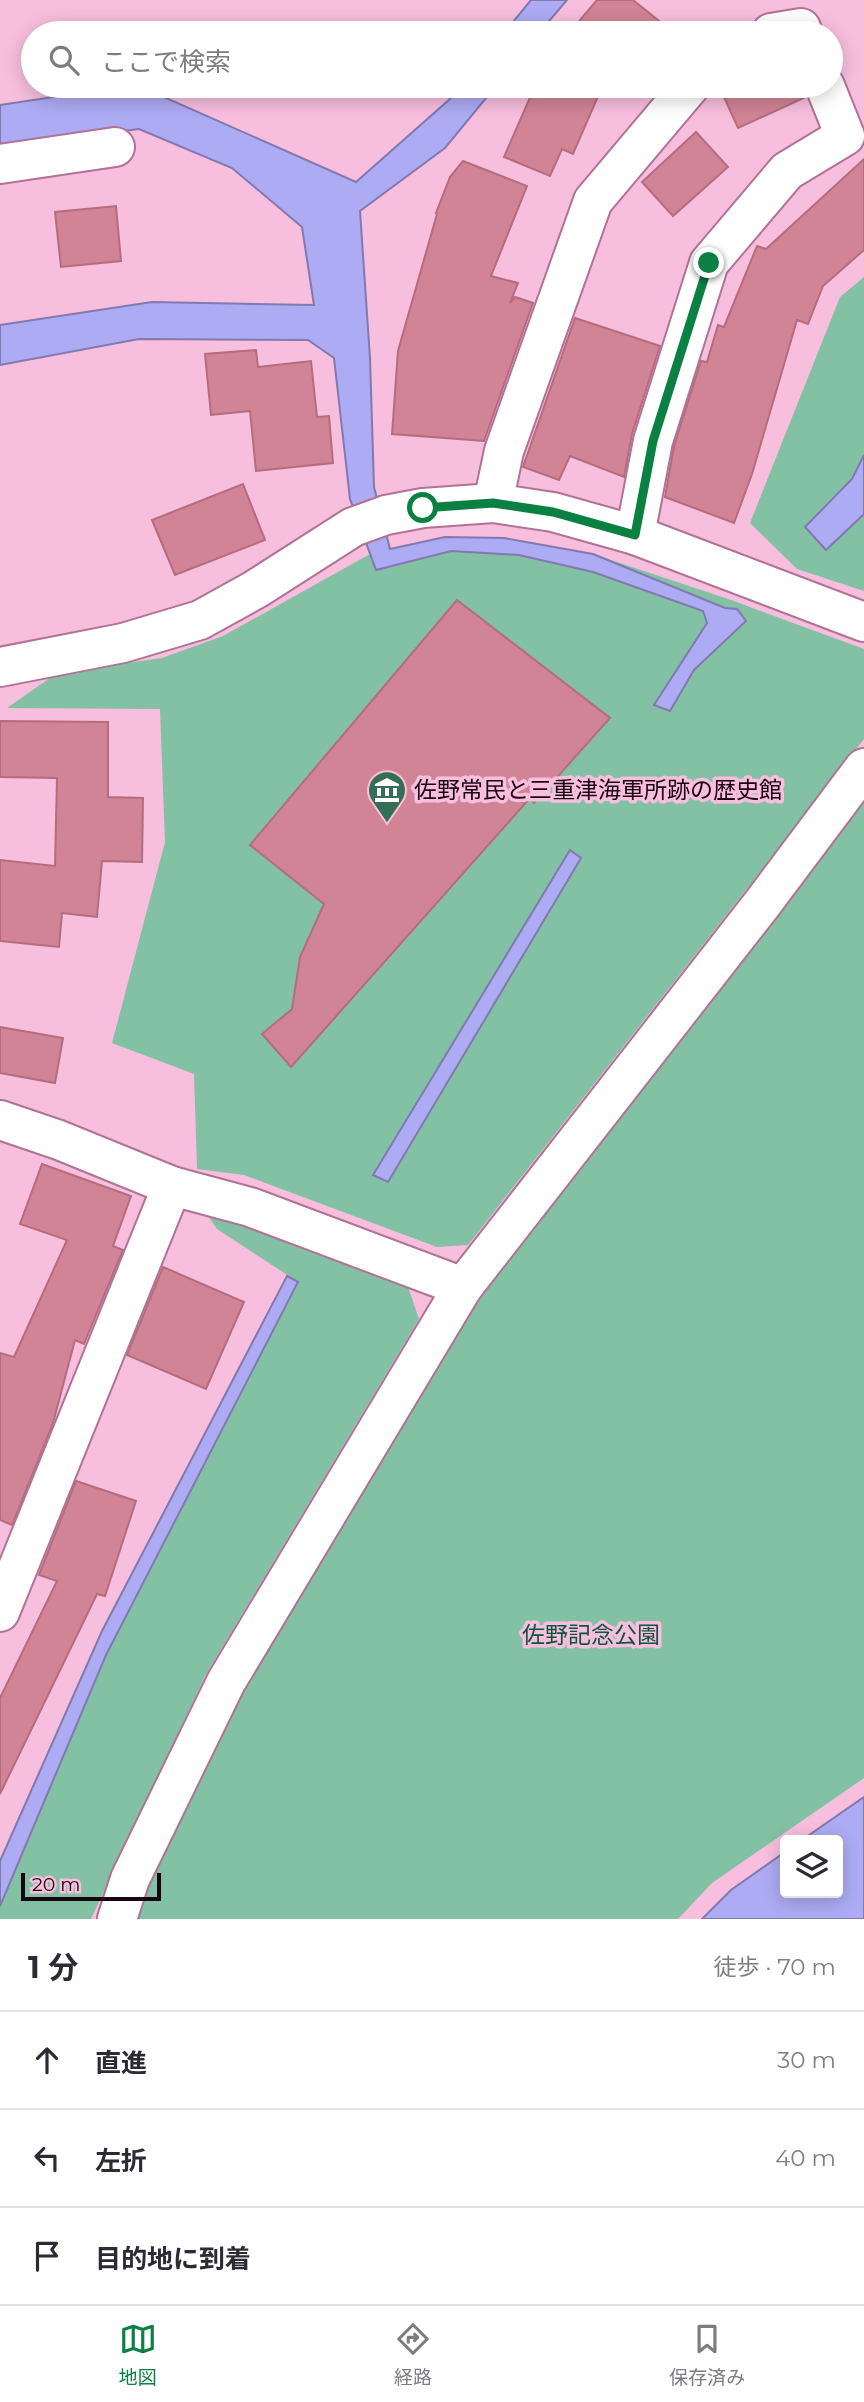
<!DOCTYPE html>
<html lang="ja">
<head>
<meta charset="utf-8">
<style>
  body { margin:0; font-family:Montserrat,"Noto Sans JP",sans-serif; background:#f7f7f7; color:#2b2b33 }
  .controls { position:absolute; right:21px; bottom:21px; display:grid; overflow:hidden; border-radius:7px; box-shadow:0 4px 18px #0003 }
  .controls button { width:63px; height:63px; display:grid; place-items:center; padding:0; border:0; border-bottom:2px solid #e1e1e2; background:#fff; color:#2b2b33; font:35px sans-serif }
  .scale { position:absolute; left:21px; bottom:18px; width:140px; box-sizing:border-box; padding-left:7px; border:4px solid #1a0411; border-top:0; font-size:19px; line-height:24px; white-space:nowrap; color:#1a0411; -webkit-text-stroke:5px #f7bedd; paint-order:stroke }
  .stop { position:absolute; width:21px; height:21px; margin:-16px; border:5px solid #0b8043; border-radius:50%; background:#fff }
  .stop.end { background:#0b8043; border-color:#fff; box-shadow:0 2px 7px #0008 }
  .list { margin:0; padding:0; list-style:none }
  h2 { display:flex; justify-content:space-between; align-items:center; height:91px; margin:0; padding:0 28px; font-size:30px }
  h2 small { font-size:23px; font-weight:400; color:#7c7c81 }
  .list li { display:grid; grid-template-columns:46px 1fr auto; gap:21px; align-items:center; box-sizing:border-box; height:98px; padding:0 28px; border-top:2px solid #e1e1e2 }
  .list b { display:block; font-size:26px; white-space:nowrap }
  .list em { font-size:23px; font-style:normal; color:#7c7c81 }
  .icon { flex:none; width:38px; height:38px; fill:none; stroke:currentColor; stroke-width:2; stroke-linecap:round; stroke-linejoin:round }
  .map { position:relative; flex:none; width:864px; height:1919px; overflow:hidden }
  .search { position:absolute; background:#fff; box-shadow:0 4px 18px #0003; left:21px; right:21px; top:21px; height:77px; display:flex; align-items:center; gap:18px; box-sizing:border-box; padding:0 24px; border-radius:38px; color:#7c7c81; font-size:26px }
  .sheet { height:385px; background:#fff }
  nav { display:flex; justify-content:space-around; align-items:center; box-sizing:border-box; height:98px; border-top:2px solid #e1e1e2; background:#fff; font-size:19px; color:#7c7c81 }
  nav a { display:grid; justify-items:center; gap:4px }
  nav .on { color:#0b8043 }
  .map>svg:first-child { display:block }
</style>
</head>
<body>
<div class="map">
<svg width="864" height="1919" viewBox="0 0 864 1919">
  <rect width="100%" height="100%" fill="#f7bedd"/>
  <!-- green -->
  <g fill="#83c1a5">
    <polygon points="864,277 864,455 852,479 805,527 826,549 864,514 864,591 797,569 750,523 840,297"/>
    <polygon points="445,537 504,538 593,554 731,600 864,649 864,739 468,1245 437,1247 244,1175 197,1169 194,1074 112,1043 165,842 160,709 7,708 57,673 162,658 223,636 370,554"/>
    <polygon points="864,797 864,1778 712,1883 678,1919 137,1919 148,1887 240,1690 477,1295"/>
    <polygon points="202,1207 407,1284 419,1319 205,1676 91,1919 0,1919 0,1906 106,1655 298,1282 217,1229"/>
  </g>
  <!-- water -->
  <g fill="#adabf3" stroke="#8179af" stroke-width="2">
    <polygon points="531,0 567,0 539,33 504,33"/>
    <polygon points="127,86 139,86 356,182 451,98 461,86 496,86 445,148 360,211 370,358 374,487 390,549 445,537 504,538 593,554 725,608 737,609 746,621 694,670 670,711 654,705 707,623 703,611 593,572 519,555 451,551 376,570 350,499 334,358 308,340 139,339 0,365 0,325 152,302 314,305 302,227 232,168 139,129 0,147 0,105"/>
    <polygon points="864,455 864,514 826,550 805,527 852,479"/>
    <polygon points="570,850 581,858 388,1182 373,1175"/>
    <polygon points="287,1276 298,1282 106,1655 0,1906 0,1861 102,1631"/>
    <polygon points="864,1797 864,1919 702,1919 731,1890 785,1852 785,1893 838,1893 838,1840 802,1840"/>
  </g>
  <!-- building -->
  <g fill="#d08495" stroke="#b56c7d" stroke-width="2">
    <polygon points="597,0 633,0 659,21 649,33 569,33"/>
    <polygon points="535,86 606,86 599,94 573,154 562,149 550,176 504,157"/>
    <polygon points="719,86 804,86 806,97 738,128"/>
    <polygon points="696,132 728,167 673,216 642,182"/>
    <polygon points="864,159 864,250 823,286 808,324 797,320 752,474 734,523 665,497 674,446 701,361 707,362 718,325 724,327 757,246 766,249"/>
    <polygon points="463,161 527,186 491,276 518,283 510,303 515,297 533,303 484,441 392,434 398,351 437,214 436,213 450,177"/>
    <polygon points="116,206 121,261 61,267 55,212"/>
    <polygon points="575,318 660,346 632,434 624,477 570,456 559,480 523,467"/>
    <polygon points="256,350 258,367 311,361 317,417 329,416 333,463 256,471 250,411 211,415 205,354"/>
    <polygon points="243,484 265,540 175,575 152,520"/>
    <polygon points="457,600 610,718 534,803 529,799 291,1067 262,1034 292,1009 300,957 324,904 250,845"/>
    <polygon points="0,721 108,722 108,797 143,798 142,862 102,861 97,917 62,913 59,947 0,941 0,860 55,866 57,778 0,777"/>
    <polygon points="0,1027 63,1038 55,1083 0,1073"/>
    <polygon points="42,1164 131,1196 113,1246 123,1250 84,1344 75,1340 53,1423 12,1525 0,1520 0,1353 14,1357 67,1240 20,1224"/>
    <polygon points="163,1267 244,1302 206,1389 127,1355"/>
    <polygon points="76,1481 136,1501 105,1596 97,1594 0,1794 0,1698 57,1581 39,1575"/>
  </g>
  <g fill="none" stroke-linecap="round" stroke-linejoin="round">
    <defs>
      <g id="street">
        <polyline points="771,33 801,28 803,33"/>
        <polyline points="0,164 115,147"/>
        <polyline points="493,503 504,451 593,201 690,86"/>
        <polyline points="635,535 653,441 709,263 787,171 845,136 825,86"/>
        <polyline points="0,667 123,643 200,620 256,589 353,527 386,515 423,508 493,503 553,512 635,535 864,622"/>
        <polyline points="0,1120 59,1140 172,1186 250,1207 463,1287 226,1682 130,1879 117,1919"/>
        <polyline points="463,1287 762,904 864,768"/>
        <polyline points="0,1612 172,1186"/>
      </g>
    </defs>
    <!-- street casing -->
    <use href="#street" stroke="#b27196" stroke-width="42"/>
    <!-- street -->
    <use href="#street" stroke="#fff" stroke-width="38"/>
  </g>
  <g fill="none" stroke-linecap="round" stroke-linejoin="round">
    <!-- route -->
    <polyline stroke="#0b8043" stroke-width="9" points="423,508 493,503 553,512 635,535 653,441 709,263"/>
  </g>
  <!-- icons -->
  <defs>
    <symbol id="museum-pin" viewBox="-11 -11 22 30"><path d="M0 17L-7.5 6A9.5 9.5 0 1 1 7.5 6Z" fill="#356e57" stroke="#f7bedd"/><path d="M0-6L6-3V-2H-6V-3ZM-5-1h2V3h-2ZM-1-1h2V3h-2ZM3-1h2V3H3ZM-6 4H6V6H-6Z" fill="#fff"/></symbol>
  </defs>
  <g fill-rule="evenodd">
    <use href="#museum-pin" x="365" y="768" width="44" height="60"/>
  </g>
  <g text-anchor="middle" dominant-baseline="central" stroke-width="7" stroke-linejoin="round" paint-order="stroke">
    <!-- poi labels -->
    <g font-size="23" fill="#1a0411" stroke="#f7bedd" text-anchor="start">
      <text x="414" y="790">佐野常民と三重津海軍所跡の歴史館</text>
    </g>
    <!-- park labels -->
    <g font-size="23" fill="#0c553d" stroke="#f7bedd">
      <text x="591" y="1635">佐野記念公園</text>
    </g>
  </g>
</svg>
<div class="controls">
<button><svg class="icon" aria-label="layers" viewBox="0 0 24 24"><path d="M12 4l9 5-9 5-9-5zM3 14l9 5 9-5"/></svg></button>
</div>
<div class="scale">20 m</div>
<div class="stop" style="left:423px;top:508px"></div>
<div class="stop end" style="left:709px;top:263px"></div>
<div class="search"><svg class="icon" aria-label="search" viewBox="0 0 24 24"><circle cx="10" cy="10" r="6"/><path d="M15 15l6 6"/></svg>ここで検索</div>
</div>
<section class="sheet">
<h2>1 分<small>徒歩 · 70 m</small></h2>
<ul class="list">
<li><svg class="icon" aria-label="ahead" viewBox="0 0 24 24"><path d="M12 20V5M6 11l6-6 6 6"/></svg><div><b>直進</b></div><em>30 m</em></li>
<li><svg class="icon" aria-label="left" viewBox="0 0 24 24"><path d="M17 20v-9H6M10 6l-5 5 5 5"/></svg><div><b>左折</b></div><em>40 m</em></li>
<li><svg class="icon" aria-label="arrive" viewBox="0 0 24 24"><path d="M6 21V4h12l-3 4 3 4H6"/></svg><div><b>目的地に到着</b></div></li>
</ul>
</section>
<nav>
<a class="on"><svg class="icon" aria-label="map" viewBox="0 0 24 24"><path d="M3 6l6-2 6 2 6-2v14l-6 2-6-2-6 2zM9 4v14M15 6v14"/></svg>地図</a>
<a><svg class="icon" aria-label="directions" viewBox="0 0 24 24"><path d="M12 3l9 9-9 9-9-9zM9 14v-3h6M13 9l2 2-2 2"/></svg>経路</a>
<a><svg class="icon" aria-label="saved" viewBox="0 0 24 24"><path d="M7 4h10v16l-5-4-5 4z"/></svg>保存済み</a>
</nav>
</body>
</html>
